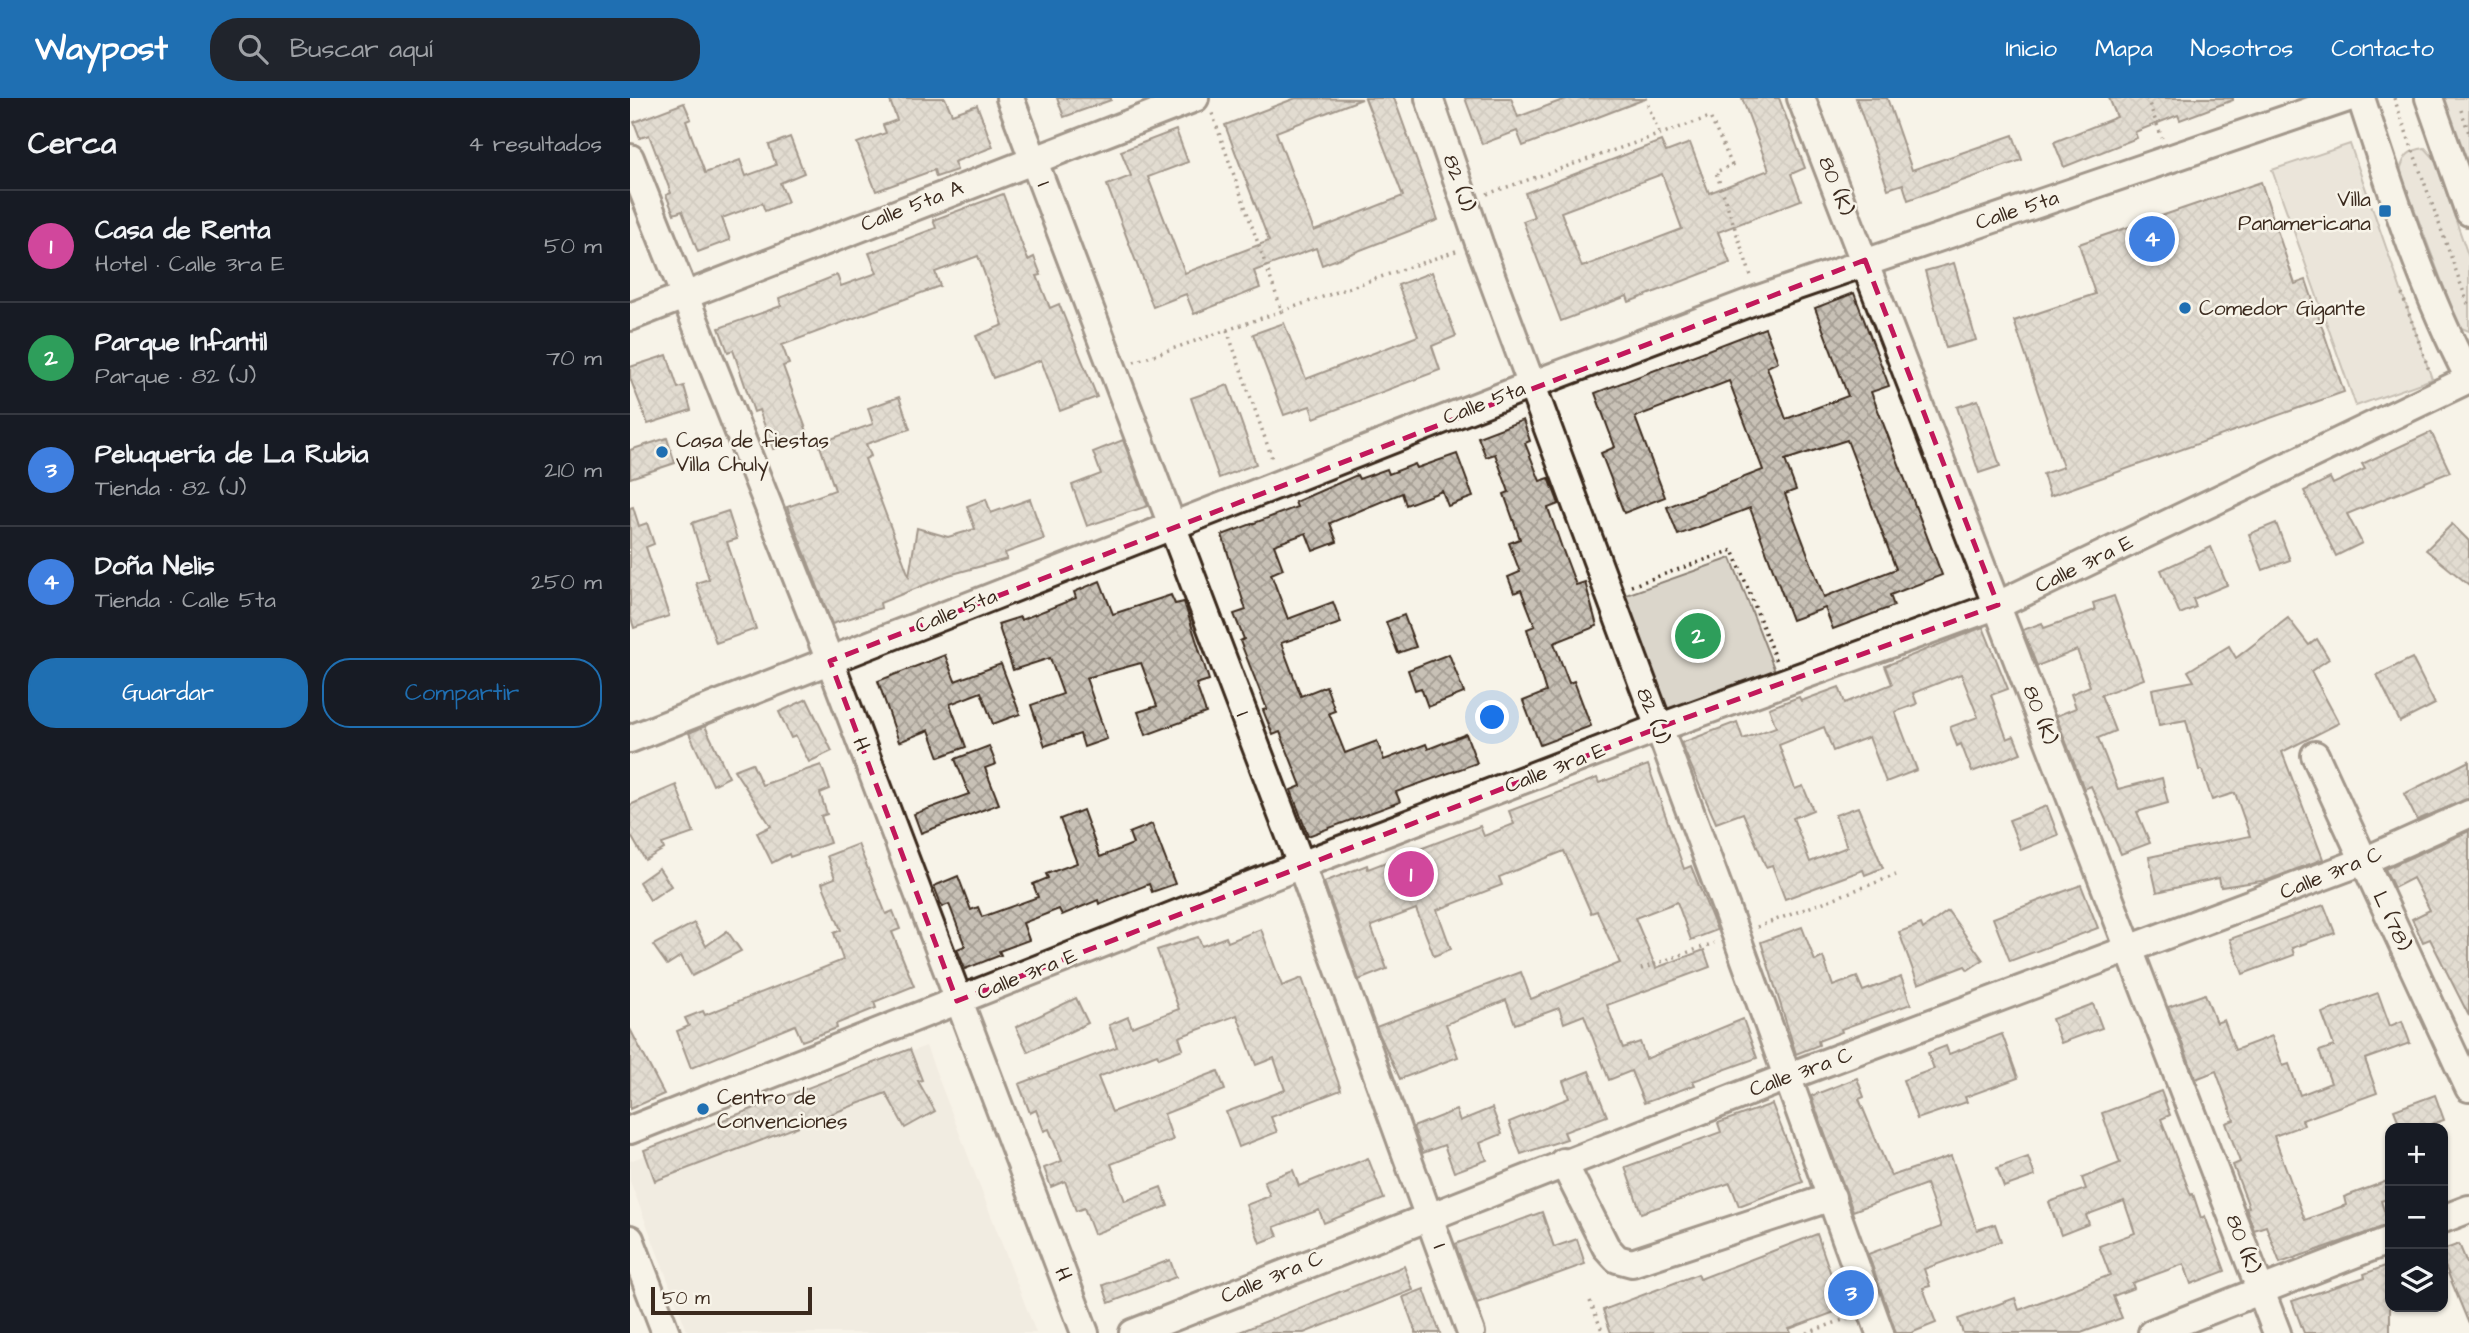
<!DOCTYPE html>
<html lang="es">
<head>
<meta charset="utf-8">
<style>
  body { margin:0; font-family:"Architects Daughter",sans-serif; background:#20242c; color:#f1f3f6 }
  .controls { position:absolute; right:21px; bottom:21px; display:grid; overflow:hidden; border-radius:14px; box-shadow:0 2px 5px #0004 }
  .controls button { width:63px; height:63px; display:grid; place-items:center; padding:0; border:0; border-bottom:2px solid #363941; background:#171b24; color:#f1f3f6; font:35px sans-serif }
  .scale { position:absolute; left:21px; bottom:18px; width:161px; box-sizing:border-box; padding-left:7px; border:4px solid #3b2a1e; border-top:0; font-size:19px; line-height:24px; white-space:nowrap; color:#3b2a1e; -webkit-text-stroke:5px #f7f3e8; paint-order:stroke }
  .you { position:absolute; left:863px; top:620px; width:24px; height:24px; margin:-18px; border:5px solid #fff; border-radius:50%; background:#1a73e8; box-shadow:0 0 0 10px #1a73e833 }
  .badge { display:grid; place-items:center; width:46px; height:46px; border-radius:50%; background:#1f6fb2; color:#fff; font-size:23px; font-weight:700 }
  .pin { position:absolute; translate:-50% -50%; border:4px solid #fff; box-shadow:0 2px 7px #0006 }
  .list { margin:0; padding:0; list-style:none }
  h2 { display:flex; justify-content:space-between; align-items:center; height:91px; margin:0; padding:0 28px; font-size:30px }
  h2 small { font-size:23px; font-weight:400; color:#9ea1a6 }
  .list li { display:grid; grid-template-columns:46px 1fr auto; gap:21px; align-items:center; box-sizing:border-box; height:112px; padding:0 28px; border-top:2px solid #363941 }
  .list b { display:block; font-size:26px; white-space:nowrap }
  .list p { margin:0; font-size:23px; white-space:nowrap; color:#9ea1a6 }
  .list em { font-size:23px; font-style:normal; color:#9ea1a6 }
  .actions { display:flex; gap:14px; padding:21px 28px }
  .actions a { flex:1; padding:16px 0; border:2px solid #1f6fb2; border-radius:28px; text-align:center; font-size:24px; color:#1f6fb2 }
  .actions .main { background:#1f6fb2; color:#fff }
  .icon { flex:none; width:38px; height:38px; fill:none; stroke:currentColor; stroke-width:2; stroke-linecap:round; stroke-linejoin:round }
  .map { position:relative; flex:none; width:1839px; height:1235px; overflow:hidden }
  header { display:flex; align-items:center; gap:42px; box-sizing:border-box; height:98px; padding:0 35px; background:#1f6fb2; color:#fff }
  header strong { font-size:33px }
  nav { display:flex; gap:38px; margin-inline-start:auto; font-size:24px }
  .search { width:490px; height:63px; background:#20242c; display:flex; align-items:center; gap:18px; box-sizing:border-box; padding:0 24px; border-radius:28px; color:#9ea1a6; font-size:26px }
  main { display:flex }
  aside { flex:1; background:#171b24 }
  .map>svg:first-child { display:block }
</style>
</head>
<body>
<header>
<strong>Waypost</strong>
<div class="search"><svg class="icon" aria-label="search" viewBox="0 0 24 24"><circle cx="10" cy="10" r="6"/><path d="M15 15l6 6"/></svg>Buscar aquí</div>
<nav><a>Inicio</a><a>Mapa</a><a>Nosotros</a><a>Contacto</a></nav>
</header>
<main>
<aside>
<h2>Cerca<small>4 resultados</small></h2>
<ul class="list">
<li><span class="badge" style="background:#d1479c">1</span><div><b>Casa de Renta</b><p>Hotel · Calle 3ra E</p></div><em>50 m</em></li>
<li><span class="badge" style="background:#2e9e5b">2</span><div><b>Parque Infantil</b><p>Parque · 82 (J)</p></div><em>70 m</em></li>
<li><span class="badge" style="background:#3f7fe0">3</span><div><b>Peluquería de La Rubia</b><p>Tienda · 82 (J)</p></div><em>210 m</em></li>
<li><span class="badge" style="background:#3f7fe0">4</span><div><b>Doña Nelis</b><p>Tienda · Calle 5ta</p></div><em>250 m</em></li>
</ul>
<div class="actions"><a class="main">Guardar</a><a>Compartir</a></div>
</aside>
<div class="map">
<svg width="1839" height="1235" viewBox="0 0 1839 1235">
  <defs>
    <pattern id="building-cross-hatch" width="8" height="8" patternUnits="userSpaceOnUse" patternTransform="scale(1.75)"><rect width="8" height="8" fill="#c8c1b6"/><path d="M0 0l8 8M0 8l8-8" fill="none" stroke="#a49d93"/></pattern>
  </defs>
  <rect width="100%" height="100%" fill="#f7f3e8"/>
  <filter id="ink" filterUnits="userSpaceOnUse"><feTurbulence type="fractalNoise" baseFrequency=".0143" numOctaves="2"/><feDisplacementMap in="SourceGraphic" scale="14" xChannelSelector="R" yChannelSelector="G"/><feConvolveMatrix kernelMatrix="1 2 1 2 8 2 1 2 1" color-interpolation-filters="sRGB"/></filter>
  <g filter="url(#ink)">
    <!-- built -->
    <polygon fill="#e9e4d9" points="296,948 406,1235 58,1235 0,1083 0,1063"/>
    <!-- green -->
    <g fill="#dbd6cb" stroke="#8b8074" stroke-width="2">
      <polygon points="1813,0 1839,0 1839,74"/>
      <polygon points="1720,46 1802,281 1726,308 1642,72"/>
      <path d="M1795 50 1804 60 1839 160V233L1829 229 1770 73C1774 57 1779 52 1795 50Z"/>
      <polygon points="1101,460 1145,573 1036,616 990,499"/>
    </g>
    <!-- building -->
    <g fill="url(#building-cross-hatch)" stroke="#3b2a1e" stroke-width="2" fill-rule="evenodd">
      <polygon points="259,0 315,0 322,16 347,7 363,49 324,64 327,72 306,79 304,72 246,93 227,45 256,35 253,27 267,22"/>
      <polygon points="427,0 481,0 481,2 434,19"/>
      <polygon points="666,0 732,1 646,34 684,133 773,98 735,0 764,0 808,122 692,167 686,150 624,173 630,190 564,216 556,196 523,209 477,87 501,78 491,53 546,32 558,64 518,79 555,175 639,143 595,27"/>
      <polygon points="835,0 881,0 888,19 938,0 1015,1 893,48 887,33 852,46"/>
      <path d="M1112 0H1149L1175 70 1161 76 1171 102 1088 134 1100 165 999 204 997 198 931 223 893 123 904 119 895 95 1031 43 1036 54 1060 45 1079 95 1139 72ZM1032 76 1052 131 952 169 931 114Z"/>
      <polygon points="1226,0 1257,0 1282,72 1383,37 1392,62 1278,102 1273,86 1258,91"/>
      <polygon points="1479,0 1603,0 1603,2 1550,22 1548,17 1505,34 1507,40 1434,69 1424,44 1487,19"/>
      <polygon points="54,5 61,21 56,23 75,75 110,62 116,78 146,67 139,47 160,39 174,75 150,85 158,104 135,113 132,105 92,120 100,142 68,154 52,113 44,116 36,97 41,95 19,37 10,40 4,24"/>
      <polygon points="1631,84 1665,186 1676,182 1714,294 1420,398 1413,376 1433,369 1384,223 1465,196 1449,146"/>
      <polygon points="373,96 398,162 404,159 411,177 407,178 420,210 429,206 467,299 430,313 411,262 363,280 346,238 373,227 348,158 305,174 310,188 152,247 159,266 153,268 179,339 143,351 129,312 124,314 103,252 98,254 89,230 151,208 149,200 207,177 211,188 247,175 239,155 306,130 303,122"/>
      <polygon points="1324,165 1346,242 1316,250 1295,173"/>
      <polygon points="802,174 826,238 802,248 810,272 684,320 680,308 654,317 623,236 654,225 676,281 788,238 768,187"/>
      <path d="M1224 195 1259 288 1241 294 1312 477 1260 497 1264 508 1203 531 1195 510 1162 522 1120 410 1048 437 1037 409 1133 372 1099 283 1005 319 1035 399 994 415 971 355 985 349 965 295 1135 230 1148 264 1137 269 1156 321 1218 298 1185 210ZM1217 342 1266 471 1194 499 1155 396 1166 392 1155 362Z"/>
      <polygon points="37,257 48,290 54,288 61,312 18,326 0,280 0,269"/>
      <polygon points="598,287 626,366 589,380 561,300"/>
      <polygon points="269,299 280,331 236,346 241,358 235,361 279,478 287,430 318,439 345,431 337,408 356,401 361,415 400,401 414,441 375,455 377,461 319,477 250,505 251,510 202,526 157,409 205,392 189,345 243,326 238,310"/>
      <polygon points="1348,302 1370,368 1349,375 1327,309"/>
      <polygon points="893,322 900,343 895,345 910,383 919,380 929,406 918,410 932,450 946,487 955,484 967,528 924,545 939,585 944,583 961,628 910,647 893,603 916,594 897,531 905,528 891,492 884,495 878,479 890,474 879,445 890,441 874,396 879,394 865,356 856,359 848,339"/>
      <polygon points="1801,334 1820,374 1717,416 1732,445 1706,458 1674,393 1700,380 1703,386 1735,371 1732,366"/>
      <polygon points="37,340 45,365 0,380 0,352"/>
      <polygon points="493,342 518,408 457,428 442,387 471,376 463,354"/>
      <polygon points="827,356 843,399 818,408 812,393 776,407 772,395 700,425 707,444 683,453 676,435 644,447 653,471 641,476 658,521 703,504 711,525 651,545 671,598 696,588 705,613 699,615 715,655 747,643 754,662 796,646 798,651 836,636 847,665 766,694 770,704 678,738 661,692 671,688 650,634 643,637 633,612 637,611 610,543 614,541 604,516 616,512 592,437 667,409 665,404 727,377 729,381 757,371 759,376 785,366 787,370"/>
      <polygon points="3,409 9,428 17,425 24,446 16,449 39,518 4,530 0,517 0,410"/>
      <polygon points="98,413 107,441 97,444 126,531 86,545 66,485 79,481 62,425"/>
      <polygon points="1646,425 1660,462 1633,472 1619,436"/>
      <polygon points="1822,426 1839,443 1839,487 1796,452"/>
      <polygon points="1581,449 1597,487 1563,501 1566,509 1550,516 1531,472"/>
      <polygon points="470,483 483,516 541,497 545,506 554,504 579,582 566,586 576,615 516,637 508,614 527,608 511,565 456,580 477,641 454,649 450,636 415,648 401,607 433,596 420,560 383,572 368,526 390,519 391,522 446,500 444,494"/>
      <polygon points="1484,498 1514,581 1471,597 1485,633 1468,640 1488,691 1532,680 1538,705 1507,714 1520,745 1491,756 1461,688 1454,691 1426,618 1446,610 1441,596 1460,588 1447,552 1407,568 1393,532 1412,525 1414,530 1465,512 1463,505"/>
      <polygon points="774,517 786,549 768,555 756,524"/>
      <polygon points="1658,520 1679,547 1687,541 1699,561 1681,573 1709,625 1652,654 1693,761 1638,782 1591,789 1589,780 1527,794 1519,759 1620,738 1605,695 1582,702 1572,672 1569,672 1556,622 1529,627 1522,591 1564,583 1558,573 1599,548 1606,560"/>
      <polygon points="1353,529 1378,591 1361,597 1377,641 1384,638 1391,655 1342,674 1331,646 1327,648 1320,629 1348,619 1331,576 1283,595 1287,606 1265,614 1287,672 1256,684 1239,639 1203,653 1194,629 1149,647 1165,691 1173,688 1183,712 1163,720 1180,764 1217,749 1205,717 1228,709 1253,770 1235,777 1233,772 1155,801 1142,767 1136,769 1113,715 1086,725 1051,645 1107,624 1113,641 1146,629 1139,610 1169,599 1171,603 1209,589 1215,605 1262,586 1255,568"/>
      <polygon points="819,556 834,595 798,609 791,590 785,592 778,572"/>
      <polygon points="315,557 325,583 371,566 390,616 363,626 351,594 320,606 336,649 309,659 299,632 269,644 248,583"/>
      <polygon points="1782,560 1805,606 1770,624 1747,577"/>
      <polygon points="177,601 202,653 179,664 166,638 161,640 149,614"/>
      <polygon points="75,628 99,679 83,687 59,635"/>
      <polygon points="359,648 366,666 355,670 369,706 291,735 284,716 339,696 325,661"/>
      <polygon points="1839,663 1839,701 1787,722 1774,696"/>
      <polygon points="122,665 132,687 191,667 200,691 190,695 197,716 191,718 200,745 160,759 159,756 142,765 127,735 141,728 104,672"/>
      <polygon points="1018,667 1054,771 1061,768 1087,832 1061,842 1047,804 1005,820 1026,870 1074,852 1080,869 977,907 993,950 1010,944 1016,961 1113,921 1127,960 1063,983 1065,987 1014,1005 1001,973 979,982 954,917 934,925 929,910 885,926 876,902 816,926 828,959 770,981 746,929 891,874 901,901 990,865 967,813 961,815 934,753 869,779 872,787 807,812 821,851 804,858 786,811 741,828 757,871 729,882 694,784 737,767 738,771 850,728 854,738 884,726 879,713 967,680 969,685"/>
      <polygon points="46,687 64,735 32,746 34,751 15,762 0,736 0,707"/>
      <polygon points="1417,708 1428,737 1391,752 1379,722"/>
      <polygon points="453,712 470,759 503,746 499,735 522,726 545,786 522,794 519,786 469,806 468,802 432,817 429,811 393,825 399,842 369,853 371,857 335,871 327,851 335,848 319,806 312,809 304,788 328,778 341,812 348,809 352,819 408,799 403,786 418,780 416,776 447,765 430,721"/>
      <polygon points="1839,733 1839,918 1800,841 1793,844 1782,821 1800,812 1783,780 1764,790 1755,771"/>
      <polygon points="228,746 256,816 263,813 270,831 262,834 284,888 244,904 246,910 206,926 207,930 172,943 165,927 61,970 47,933 59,928 55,920 73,913 75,917 213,862 204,835 211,832 192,785 205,780 197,758"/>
      <polygon points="29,770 41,788 20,802 9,784"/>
      <polygon points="1451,787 1468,830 1380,863 1363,820"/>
      <polygon points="1694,807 1705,835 1662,850 1664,857 1613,876 1600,841"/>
      <polygon points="1318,813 1353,862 1338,872 1335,868 1288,886 1269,834 1291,826 1293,831"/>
      <polygon points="64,825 76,848 97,833 111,853 62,878 51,858 37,867 23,847"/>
      <polygon points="1172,829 1185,863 1193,859 1203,888 1227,879 1233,893 1271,879 1281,906 1211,931 1212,934 1188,943 1189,947 1166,956 1131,844"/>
      <polygon points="631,831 652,888 672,880 711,992 641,1019 647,1034 609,1049 596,1014 655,992 644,960 626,967 607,917 549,939 553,951 529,960 527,956 468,979 482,1014 588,973 595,992 534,1016 543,1042 481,1066 495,1103 531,1089 538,1108 464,1136 454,1110 446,1113 435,1083 421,1089 414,1070 432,1063 419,1031 414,1033 406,1012 400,1015 389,986 487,949 479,927 498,919 502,929 549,911 527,852 568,839 572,848 596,839 598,844"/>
      <polygon points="1748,895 1760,928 1772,923 1780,945 1735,961 1747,995 1672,1022 1674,1027 1644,1038 1675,1122 1716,1107 1714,1099 1760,1082 1760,1100 1751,1103 1759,1127 1650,1165 1636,1128 1624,1132 1616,1110 1619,1109 1603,1067 1610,1064 1596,1025 1604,1022 1586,973 1566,981 1538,909 1575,896 1586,925 1594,922 1605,952 1642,938 1653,968 1659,966 1670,997 1701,985 1689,953 1704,948 1692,915"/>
      <polygon points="446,900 458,925 398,954 386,929"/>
      <polygon points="1463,906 1472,930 1431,945 1422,921"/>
      <polygon points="0,931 34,996 0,1011"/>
      <polygon points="1372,936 1388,980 1335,999 1337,1004 1287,1021 1273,982 1304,971 1298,955 1316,948 1319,956"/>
      <polygon points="280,951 292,982 288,983 305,1013 275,1030 256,995 25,1083 14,1052"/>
      <polygon points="959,973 977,1018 934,1034 937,1041 891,1056 879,1024 939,1000 933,983"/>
      <polygon points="1227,980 1234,999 1229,1001 1261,1078 1321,1058 1347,1132 1365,1126 1371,1143 1294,1171 1300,1188 1293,1190 1306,1225 1281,1235 1266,1235 1238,1156 1311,1129 1296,1086 1223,1113 1181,998"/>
      <polygon points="1531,993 1540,1017 1531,1021 1561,1097 1563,1096 1571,1120 1575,1118 1595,1173 1561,1186 1554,1166 1502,1185 1504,1190 1483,1198 1492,1220 1451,1235 1333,1235 1328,1221 1385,1200 1389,1212 1480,1177 1469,1148 1505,1135 1494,1103 1456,1117 1459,1126 1431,1137 1419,1104 1456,1091 1452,1080 1490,1065 1472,1015"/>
      <polygon points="1805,997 1814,1022 1791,1030 1771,1030 1764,1012"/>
      <polygon points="1142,1006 1173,1084 1109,1108 1100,1085 1011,1115 995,1069 1091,1034 1088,1025"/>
      <polygon points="862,1010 872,1036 850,1045 857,1062 824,1074 814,1047 793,1055 783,1029 826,1012 830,1023"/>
      <polygon points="1398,1059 1405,1078 1374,1089 1367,1070"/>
      <polygon points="738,1060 754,1101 694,1125 689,1112 644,1129 648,1138 630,1145 616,1107 640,1098 634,1083 663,1072 669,1088"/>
      <polygon points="912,1114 924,1149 947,1141 955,1166 847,1205 825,1146"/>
      <polygon points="1187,1136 1213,1211 1159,1231 1161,1235 981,1235 973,1212 1068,1176 1070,1181"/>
      <polygon points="1829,1146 1839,1170 1839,1226 1813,1163 1813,1152"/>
      <polygon points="540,1162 546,1179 479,1205 473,1187"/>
      <polygon points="774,1168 783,1192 674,1235 607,1235"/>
      <polygon points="1755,1168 1760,1181 1760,1235 1674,1235 1662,1203 1735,1179 1734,1176"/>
      <polygon points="794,1191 810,1235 786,1235 773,1199"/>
    </g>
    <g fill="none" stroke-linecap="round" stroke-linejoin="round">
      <defs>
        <g id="minor">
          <polyline points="380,0 671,767 841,1235"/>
          <polyline points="799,0 849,145 1106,837 1250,1235"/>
          <polyline points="1171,0 1647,1235"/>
          <path d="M1731 0C1762 95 1793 192 1839 280"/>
          <polyline points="1799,0 1839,114"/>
          <polyline points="0,60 200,563 455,1235"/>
          <polyline points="0,219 565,0"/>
          <polyline points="0,641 901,287 1129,201 1718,0"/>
          <polyline points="1685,657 1839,990"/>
          <polyline points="0,1032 671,767 1028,630 1368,507 1839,281"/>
          <polyline points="933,1064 976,1149 987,1161 1002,1165 1202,1099"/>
          <polyline points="1813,1121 1839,1111"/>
          <polyline points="0,1141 36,1235"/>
          <polyline points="503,1235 1157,979 1734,763 1839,716"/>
          <polyline points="1522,1235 1760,1142"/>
        </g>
      </defs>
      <!-- minor casing -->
      <use href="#minor" stroke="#3b2a1e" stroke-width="32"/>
      <!-- path -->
      <g stroke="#3b2a1e" stroke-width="3.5" stroke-dasharray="2 5" stroke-linecap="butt">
        <polyline points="1015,0 1030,37"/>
        <polyline points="1517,0 1532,40"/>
        <polyline points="1764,0 1839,209"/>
        <polyline points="1831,12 1839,35"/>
        <polyline points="857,96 1080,19 1102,67 1086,74 1122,181"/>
        <polyline points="1772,196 1800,275"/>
        <polyline points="652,213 826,153"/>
        <polyline points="597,232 643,363"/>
        <polyline points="504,264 652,213 582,15"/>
        <polyline points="1001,488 1103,452 1146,563"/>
        <polyline points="1127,829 1266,777"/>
        <polyline points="1011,871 1084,845"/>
        <polyline points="960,1203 973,1235"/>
        <polyline points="1177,1235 1221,1219"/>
      </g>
      <!-- minor -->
      <use href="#minor" stroke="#f7f3e8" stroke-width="26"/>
    </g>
  </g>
  <!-- marked area -->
  <path d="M0 0H1839V1235H0ZM1235 162 1368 507 1028 630 327 903 200 563Z" fill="#f7f3e8" fill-opacity=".55" fill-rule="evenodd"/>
  <path fill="none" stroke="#c2185b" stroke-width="5" stroke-dasharray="14 9" stroke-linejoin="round" d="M1235 162 1368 507 1028 630 327 903 200 563Z"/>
  <!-- markers -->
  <g fill="#1f6fb2" stroke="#f7f3e8" stroke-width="2.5">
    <rect x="1748" y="106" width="14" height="14" rx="3.5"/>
    <circle cx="1555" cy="210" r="7"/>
    <circle cx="32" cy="354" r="7"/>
    <circle cx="73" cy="1011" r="7"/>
  </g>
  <g text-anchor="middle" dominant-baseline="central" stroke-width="5" stroke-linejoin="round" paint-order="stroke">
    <!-- street labels -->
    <g font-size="21" fill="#3b2a1e" stroke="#f7f3e8">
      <text transform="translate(829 85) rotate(71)">82 (J)</text>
      <text transform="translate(414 86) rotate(69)">I</text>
      <text transform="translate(1206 88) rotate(68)">80 (K)</text>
      <text transform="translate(282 108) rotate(-21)">Calle 5ta A</text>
      <text transform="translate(1387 112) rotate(-18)">Calle 5ta</text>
      <text transform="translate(854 305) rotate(-21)">Calle 5ta</text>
      <text transform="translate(1454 466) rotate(-26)">Calle 3ra E</text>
      <text transform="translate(326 513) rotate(-22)">Calle 5ta</text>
      <text transform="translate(613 616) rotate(69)">I</text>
      <text transform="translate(1410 617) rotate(69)">80 (K)</text>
      <text transform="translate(1023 618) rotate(69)">82 (J)</text>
      <text transform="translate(231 646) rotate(69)">H</text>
      <text transform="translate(925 670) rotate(-21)">Calle 3ra E</text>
      <text transform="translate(1701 775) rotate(-22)">Calle 3ra C</text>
      <text transform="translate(1762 823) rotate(65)">L (78)</text>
      <text transform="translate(397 876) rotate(-22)">Calle 3ra E</text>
      <text transform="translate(1171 974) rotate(-20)">Calle 3ra C</text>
      <text transform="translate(1613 1146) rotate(69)">80 (K)</text>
      <text transform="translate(810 1148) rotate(70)">I</text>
      <text transform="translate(433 1176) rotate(69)">H</text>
      <text transform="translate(642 1179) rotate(-22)">Calle 3ra C</text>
    </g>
    <!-- poi labels -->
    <g font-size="21" fill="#3b2a1e" stroke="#f7f3e8" text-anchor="start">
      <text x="1741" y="101" text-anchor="end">Villa<tspan x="1741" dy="24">Panamericana</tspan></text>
      <text x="1569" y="210">Comedor Gigante</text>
      <text x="46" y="342">Casa de fiestas<tspan x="46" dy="24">Villa Chuly</tspan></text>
      <text x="87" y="999">Centro de<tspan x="87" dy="24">Convenciones</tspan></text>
    </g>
  </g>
</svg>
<div class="controls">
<button>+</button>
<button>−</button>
<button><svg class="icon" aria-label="layers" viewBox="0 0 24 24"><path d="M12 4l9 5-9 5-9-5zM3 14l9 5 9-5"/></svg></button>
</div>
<div class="scale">50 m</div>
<div class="you"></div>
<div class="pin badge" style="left:781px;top:776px;background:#d1479c">1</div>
<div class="pin badge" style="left:1068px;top:538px;background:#2e9e5b">2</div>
<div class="pin badge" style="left:1221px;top:1195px;background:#3f7fe0">3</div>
<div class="pin badge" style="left:1522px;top:141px;background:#3f7fe0">4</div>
</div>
</main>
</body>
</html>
